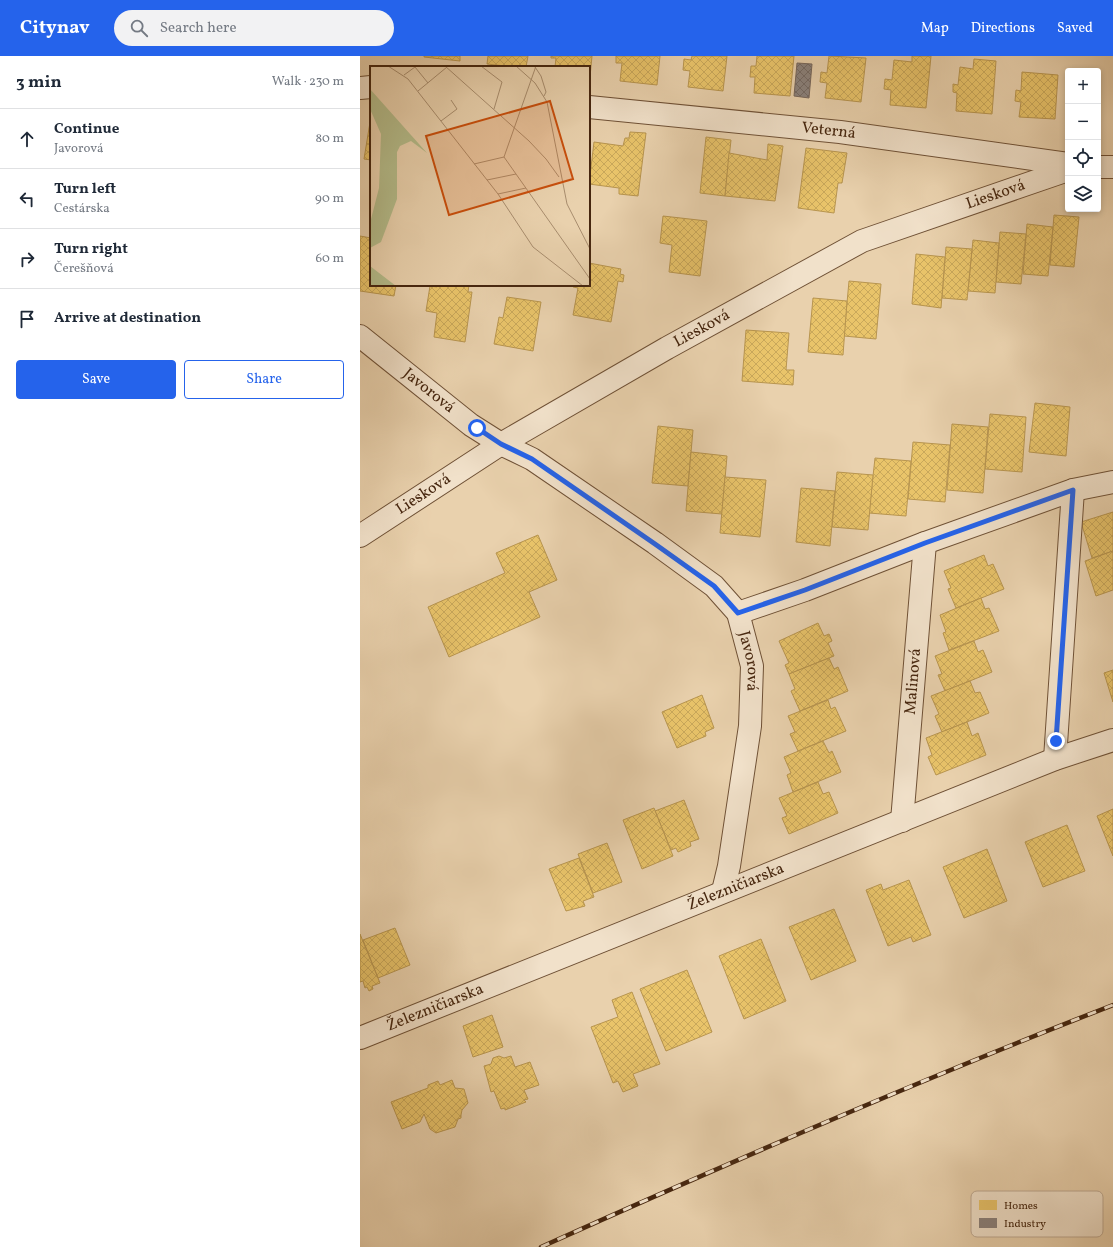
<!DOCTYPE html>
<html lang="en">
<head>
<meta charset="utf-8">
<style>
  body { margin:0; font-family:Vollkorn,serif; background:#f2f2f3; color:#1f2937 }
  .controls { position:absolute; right:12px; top:12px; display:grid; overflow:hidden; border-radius:4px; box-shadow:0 2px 6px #0003 }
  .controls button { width:36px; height:36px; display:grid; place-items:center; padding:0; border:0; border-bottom:1px solid #e0e1e3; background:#fff; color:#1f2937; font:20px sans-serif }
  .stop { position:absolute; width:12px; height:12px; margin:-9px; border:3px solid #2563eb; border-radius:50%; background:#fff }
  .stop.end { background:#2563eb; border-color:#fff; box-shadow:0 1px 4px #0008 }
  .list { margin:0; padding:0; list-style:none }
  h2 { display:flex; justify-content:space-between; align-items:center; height:52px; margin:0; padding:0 16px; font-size:17px }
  h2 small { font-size:13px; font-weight:400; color:#747a83 }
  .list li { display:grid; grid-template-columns:26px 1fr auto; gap:12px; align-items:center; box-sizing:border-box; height:60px; padding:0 16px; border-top:1px solid #e0e1e3 }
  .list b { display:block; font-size:15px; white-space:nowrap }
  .list p { margin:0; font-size:13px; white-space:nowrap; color:#747a83 }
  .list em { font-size:13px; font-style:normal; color:#747a83 }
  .actions { display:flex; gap:8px; padding:12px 16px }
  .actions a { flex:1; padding:9px 0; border:1px solid #2563eb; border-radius:4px; text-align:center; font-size:14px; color:#2563eb }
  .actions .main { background:#2563eb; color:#fff }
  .icon { flex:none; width:22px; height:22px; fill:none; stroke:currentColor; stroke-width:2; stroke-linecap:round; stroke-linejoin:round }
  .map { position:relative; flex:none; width:753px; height:1191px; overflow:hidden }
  header { display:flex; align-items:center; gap:24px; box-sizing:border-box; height:56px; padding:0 20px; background:#2563eb; color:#fff }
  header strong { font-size:19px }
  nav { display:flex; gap:22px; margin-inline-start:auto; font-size:14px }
  .search { width:280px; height:36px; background:#f2f2f3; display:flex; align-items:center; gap:10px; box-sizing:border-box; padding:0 14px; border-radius:22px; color:#747a83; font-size:15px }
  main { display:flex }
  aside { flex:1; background:#fff }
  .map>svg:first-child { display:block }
</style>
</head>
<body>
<header>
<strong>Citynav</strong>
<div class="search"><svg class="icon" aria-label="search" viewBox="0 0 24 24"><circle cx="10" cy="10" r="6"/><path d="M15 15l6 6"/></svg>Search here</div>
<nav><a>Map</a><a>Directions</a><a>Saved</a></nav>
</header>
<main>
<aside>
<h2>3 min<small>Walk · 230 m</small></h2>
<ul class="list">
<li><svg class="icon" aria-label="ahead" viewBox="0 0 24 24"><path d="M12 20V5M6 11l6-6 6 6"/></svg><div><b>Continue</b><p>Javorová</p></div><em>80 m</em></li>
<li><svg class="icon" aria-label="left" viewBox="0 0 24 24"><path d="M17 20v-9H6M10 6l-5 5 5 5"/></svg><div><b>Turn left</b><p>Cestárska</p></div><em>90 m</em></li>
<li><svg class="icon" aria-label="right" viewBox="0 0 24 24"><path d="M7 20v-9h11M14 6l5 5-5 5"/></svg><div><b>Turn right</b><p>Čerešňová</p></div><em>60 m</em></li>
<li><svg class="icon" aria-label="arrive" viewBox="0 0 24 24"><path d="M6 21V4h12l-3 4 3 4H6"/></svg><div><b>Arrive at destination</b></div></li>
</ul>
<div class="actions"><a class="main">Save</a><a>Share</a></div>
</aside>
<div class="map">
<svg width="753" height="1191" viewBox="0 0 753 1191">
  <defs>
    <pattern id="homes-cross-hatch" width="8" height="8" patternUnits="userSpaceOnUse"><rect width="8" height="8" fill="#e9c46a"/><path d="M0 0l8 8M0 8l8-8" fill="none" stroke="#c9a85b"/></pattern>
    <pattern id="industry-cross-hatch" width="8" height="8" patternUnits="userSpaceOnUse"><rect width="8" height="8" fill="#8a817c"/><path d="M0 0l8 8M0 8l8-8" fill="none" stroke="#736964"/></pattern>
  </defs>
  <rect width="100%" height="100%" fill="#e9d1ad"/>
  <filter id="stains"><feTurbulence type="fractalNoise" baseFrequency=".005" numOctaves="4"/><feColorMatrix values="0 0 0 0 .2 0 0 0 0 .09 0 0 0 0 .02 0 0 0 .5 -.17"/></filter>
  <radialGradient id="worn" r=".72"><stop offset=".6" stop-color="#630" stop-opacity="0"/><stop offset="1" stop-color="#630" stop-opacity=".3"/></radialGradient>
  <!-- homes -->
  <g fill="url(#homes-cross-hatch)" stroke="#b8954f">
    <polygon points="64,0 100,0 100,5 64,1"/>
    <polygon points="128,0 168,0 166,11 154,11 127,8"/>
    <polygon points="191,0 232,0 230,21 229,11 195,11 196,2 191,2"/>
    <polygon points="256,0 300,0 297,29 260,25 262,7 256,7"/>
    <polygon points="332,0 367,0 363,35 328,31 330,15 323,14 324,3 331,4"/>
    <polygon points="397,0 434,0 430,40 394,37 395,21 390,21 391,10 396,10"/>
    <polygon points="469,0 506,2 501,46 465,42 467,27 460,26 461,16 467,17"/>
    <polygon points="552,0 571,0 566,52 530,49 531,34 524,33 525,23 532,24 534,4 552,6"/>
    <polygon points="614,3 636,5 632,58 596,55 597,37 593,36 593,28 598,29 600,11 613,13"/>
    <polygon points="662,16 698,19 695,63 659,61 661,46 655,45 656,34 661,35"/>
    <polygon points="11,60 11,104 4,103"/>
    <polygon points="270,76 286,77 278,140 259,138 259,132 229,128 234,86 263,90 265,82 269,82"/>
    <polygon points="346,81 371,84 365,140 340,137"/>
    <polygon points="408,88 423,90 415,145 365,140 369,97 407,104"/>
    <polygon points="446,92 487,97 482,127 478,127 474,157 438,152"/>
    <polygon points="694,159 719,161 714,211 690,209"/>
    <polygon points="303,160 347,165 340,220 309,216 312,189 300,187"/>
    <polygon points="667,168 693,171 688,220 663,218"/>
    <polygon points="640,176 666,178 661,228 636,226"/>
    <polygon points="0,180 11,182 11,229 36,229 34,240 0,235"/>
    <polygon points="613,184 639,187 635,237 608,235"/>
    <polygon points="586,191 612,193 607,244 582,242"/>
    <polygon points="556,198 585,201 581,252 552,248"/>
    <polygon points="229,207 261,213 260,218 264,219 263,226 258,225 251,266 213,259 218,232 213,231 213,229 229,229"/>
    <polygon points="489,225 521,228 516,283 484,280"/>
    <polygon points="77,229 109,229 108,236 112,236 105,286 74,281 77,257 66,255 70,230 77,231"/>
    <polygon points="147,241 181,246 173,295 134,288 139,261 143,262"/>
    <polygon points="453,242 487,245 483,299 448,296"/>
    <polygon points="386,274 429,277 426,314 434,314 433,329 382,325"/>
    <polygon points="675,347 710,351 706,400 669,396"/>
    <polygon points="630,358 666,361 662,416 625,413"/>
    <polygon points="592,368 628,371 623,437 587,434"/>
    <polygon points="298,370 333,374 328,430 292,427"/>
    <polygon points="553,386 590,389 585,446 548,443"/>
    <polygon points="331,396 367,400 362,458 326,455"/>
    <polygon points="515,402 551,405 546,460 509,457"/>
    <polygon points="477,416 513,419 508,474 472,471"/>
    <polygon points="365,421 406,424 400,481 360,477"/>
    <polygon points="441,432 475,435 470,490 436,486"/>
    <polygon points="753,456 753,495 732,502 721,466"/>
    <polygon points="178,479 197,524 169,536 180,561 89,601 68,551 145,517 136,497"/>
    <polygon points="753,495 753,534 736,540 725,505"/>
    <polygon points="624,499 628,510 633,508 644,533 596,552 588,533 591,532 584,515"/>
    <polygon points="621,542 625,553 629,552 639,575 589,594 583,577 586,576 580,559"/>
    <polygon points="458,567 464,580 469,578 472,585 468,587 474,600 429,618 425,609 429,607 419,585"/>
    <polygon points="614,585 618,596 623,594 632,616 585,635 578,619 582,618 575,600"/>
    <polygon points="469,602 474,613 478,611 488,635 440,655 431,635 435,633 429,618"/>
    <polygon points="753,614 753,646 744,617"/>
    <polygon points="610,625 615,637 620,636 629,657 582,676 575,660 579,658 571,640"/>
    <polygon points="342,639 354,672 345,676 346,680 317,692 302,656"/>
    <polygon points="468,644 471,653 475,651 486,675 438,695 430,678 435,676 428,660"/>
    <polygon points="607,666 612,680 618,677 626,699 576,719 568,701 572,699 566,682"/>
    <polygon points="463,685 469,697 472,695 481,716 433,736 427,719 431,717 424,701"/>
    <polygon points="458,726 463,738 469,736 478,757 429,778 422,762 427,760 419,742"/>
    <polygon points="324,744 339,783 330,786 331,790 318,796 316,792 311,794 295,755"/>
    <polygon points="294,752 313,800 282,813 263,764"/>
    <polygon points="753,753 753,800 737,760"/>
    <polygon points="707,769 725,815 683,831 665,786"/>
    <polygon points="247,787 262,826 233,837 218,798"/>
    <polygon points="627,793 647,845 604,862 583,811"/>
    <polygon points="219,802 234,841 223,845 225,850 206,855 189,813"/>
    <polygon points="549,824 571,879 553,886 551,881 528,890 506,834 521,828 523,834"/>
    <polygon points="474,853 496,905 451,924 429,871"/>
    <polygon points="35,872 50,909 18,922 3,884"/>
    <polygon points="0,878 20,927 12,930 13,933 9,935 7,931 5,932 3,925 0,926"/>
    <polygon points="401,883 426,945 384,963 359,900"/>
    <polygon points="327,914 352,976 306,995 280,933"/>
    <polygon points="272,936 300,1008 273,1018 278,1030 263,1036 258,1025 253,1027 231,971 258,961 252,944"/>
    <polygon points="132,959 143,991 113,1001 103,970"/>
    <polygon points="139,1000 144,1002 151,1000 155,1011 170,1006 179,1029 164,1034 168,1043 164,1044 166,1046 145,1054 145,1052 141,1053 134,1035 131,1036 124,1010 131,1008 133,1002"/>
    <polygon points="92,1024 95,1032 104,1033 108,1047 102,1054 101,1059 101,1062 98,1063 95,1071 76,1077 70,1073 64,1058 60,1066 42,1073 31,1046 68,1032 68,1029 78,1025 80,1029"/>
  </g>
  <!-- industry -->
  <polygon fill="url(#industry-cross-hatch)" stroke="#76665b" points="437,7 452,8 449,42 434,40"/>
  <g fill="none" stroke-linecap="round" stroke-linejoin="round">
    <defs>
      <g id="street">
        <polyline points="0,32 11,31"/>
        <path id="s1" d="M229 51 480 76 708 108"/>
        <polyline points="738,111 753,111"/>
        <path id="s2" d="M0 280 111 369 141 388 172 403 295 487 354 530 378 557 392 610 390 670 369 810 363 835"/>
        <path id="s3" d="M0 480 141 388 307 292 502 185 708 114"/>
        <polyline points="378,557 445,534 565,487 713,434 753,426"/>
        <polyline points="695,703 713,434"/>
        <path id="s4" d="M542 765 565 487"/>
        <path id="s5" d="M0 982 695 703 753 684"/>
      </g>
    </defs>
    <!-- street casing -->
    <use href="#street" stroke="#6f5136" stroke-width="24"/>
    <!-- street -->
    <use href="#street" stroke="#f1e1ca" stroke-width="22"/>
    <defs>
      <path id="rail" d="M181 1191C370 1106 560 1024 753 949"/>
    </defs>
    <!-- rail casing -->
    <use href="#rail" stroke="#46260f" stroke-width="4.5"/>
    <!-- rail -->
    <use href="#rail" stroke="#f1e1ca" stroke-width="3" stroke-dasharray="9" stroke-linecap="butt"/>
  </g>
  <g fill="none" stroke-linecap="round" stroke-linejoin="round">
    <!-- route -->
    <polyline stroke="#2563eb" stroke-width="5" points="117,372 141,388 172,403 295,488 354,530 378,557 445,534 565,487 713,434 696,685"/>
  </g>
  <g text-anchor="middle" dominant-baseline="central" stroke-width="4" stroke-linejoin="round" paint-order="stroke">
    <!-- street labels -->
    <g font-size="16" fill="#46260f" stroke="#f1e1ca">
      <text stroke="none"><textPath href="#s1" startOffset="241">Veterná</textPath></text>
      <text stroke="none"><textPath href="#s3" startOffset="724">Liesková</textPath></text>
      <text stroke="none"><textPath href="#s3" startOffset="400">Liesková</textPath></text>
      <text stroke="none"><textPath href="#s2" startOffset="88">Javorová</textPath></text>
      <text stroke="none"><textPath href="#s3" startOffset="76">Liesková</textPath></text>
      <text stroke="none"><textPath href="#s2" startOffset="520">Javorová</textPath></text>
      <text stroke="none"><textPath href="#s4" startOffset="140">Malinová</textPath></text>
      <text stroke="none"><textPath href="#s5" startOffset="405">Železničiarska</textPath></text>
      <text stroke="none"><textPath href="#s5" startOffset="81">Železničiarska</textPath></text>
    </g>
  </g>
  <!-- overview -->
  <g transform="translate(10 10)">
    <rect width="220" height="220" fill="#e9d1ad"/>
    <path d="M0 23 57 87 41 75 30 80 27 86V133L11 176 0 182V157L9 122 11 68 0 43ZM0 200 26 220H0Z" fill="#b4bc8b"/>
    <path fill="none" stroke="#a88d6e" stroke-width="1" d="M18 0 38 13 128 128 163 181 213 220M75 0 159 75 176 93 189 111M111 0 132 16 124 43M146 0 165 17 177 36 197 138 220 183M165 1 171 10 176 26 174 30M34 9 45 1 58 17M48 25 77 1M71 55 87 43 81 34M134 91 220 213M104 98 134 91 166 0M117 114 146 108M128 128 156 122"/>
    <path fill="#c84f0d" fill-opacity="0.15" stroke="#c84f0d" stroke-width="2" d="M180 35 203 113 79 149 56 70Z"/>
    <rect width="220" height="220" fill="none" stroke="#46260f" stroke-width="2"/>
  </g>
  <!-- legend -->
  <rect x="611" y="1135" width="132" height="46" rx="6" fill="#f1e1ca" stroke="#bea992" stroke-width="1"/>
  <rect x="619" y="1144" width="18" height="10" fill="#e9c46a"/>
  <rect x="619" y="1162" width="18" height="10" fill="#8a817c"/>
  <g font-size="11" fill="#46260f">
    <text x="644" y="1153">Homes</text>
    <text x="644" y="1171">Industry</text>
  </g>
  <rect width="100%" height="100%" filter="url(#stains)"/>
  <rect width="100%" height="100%" fill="url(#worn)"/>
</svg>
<div class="controls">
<button>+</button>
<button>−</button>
<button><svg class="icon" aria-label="locate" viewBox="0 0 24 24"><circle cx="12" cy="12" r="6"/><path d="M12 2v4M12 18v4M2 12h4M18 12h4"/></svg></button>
<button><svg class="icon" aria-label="layers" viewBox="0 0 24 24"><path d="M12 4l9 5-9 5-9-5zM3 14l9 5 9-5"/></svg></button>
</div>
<div class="stop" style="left:117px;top:372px"></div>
<div class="stop end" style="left:696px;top:685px"></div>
</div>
</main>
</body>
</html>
